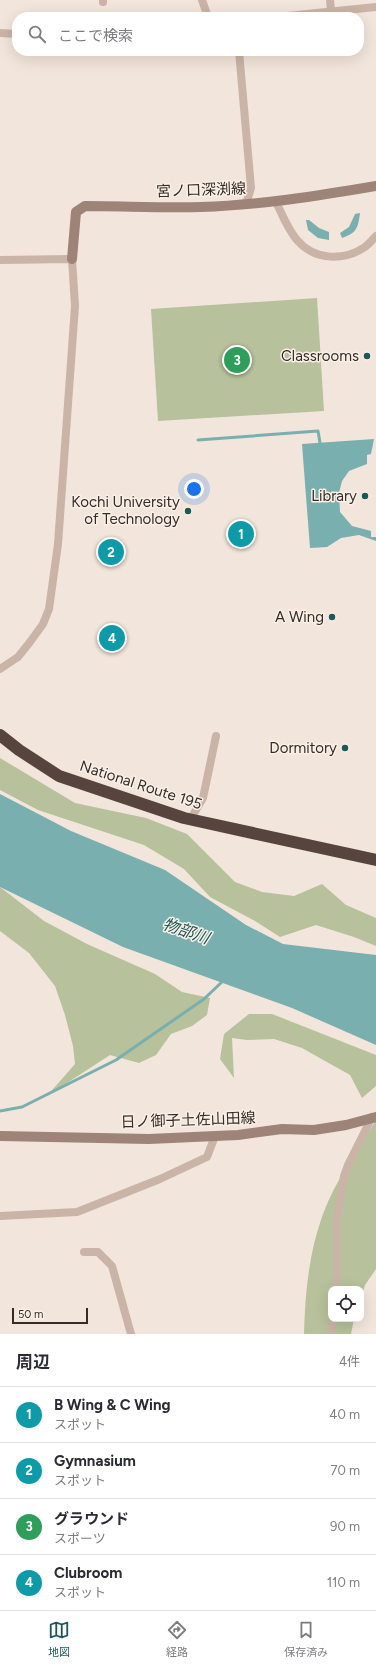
<!DOCTYPE html>
<html lang="ja">
<head>
<meta charset="utf-8">
<style>
  body { margin:0; font-family:Figtree,"Noto Sans JP",sans-serif; background:#f7f7f7; color:#2b2b33 }
  .controls { position:absolute; right:12px; bottom:12px; display:grid; overflow:hidden; border-radius:8px; box-shadow:0 4px 16px #0002 }
  .controls button { width:36px; height:36px; display:grid; place-items:center; padding:0; border:0; border-bottom:1px solid #e1e1e2; background:#fff; color:#2b2b33; font:20px sans-serif }
  .scale { position:absolute; left:12px; bottom:10px; width:76px; box-sizing:border-box; padding-left:4px; border:2px solid #362b27; border-top:0; font-size:11px; line-height:14px; white-space:nowrap; color:#362b27; -webkit-text-stroke:3px #f9f0e7; paint-order:stroke }
  .you { position:absolute; left:194px; top:489px; width:14px; height:14px; margin:-10px; border:3px solid #fff; border-radius:50%; background:#1a73e8; box-shadow:0 0 0 6px #1a73e833 }
  .badge { display:grid; place-items:center; width:26px; height:26px; border-radius:50%; background:#1d5858; color:#fff; font-size:13px; font-weight:700 }
  .pin { position:absolute; translate:-50% -50%; border:2px solid #fff; box-shadow:0 1px 4px #0006 }
  .list { margin:0; padding:0; list-style:none }
  h2 { display:flex; justify-content:space-between; align-items:center; height:52px; margin:0; padding:0 16px; font-size:17px }
  h2 small { font-size:13px; font-weight:400; color:#7c7c81 }
  .list li { display:grid; grid-template-columns:26px 1fr auto; gap:12px; align-items:center; box-sizing:border-box; height:56px; padding:0 16px; border-top:1px solid #e1e1e2 }
  .list b { display:block; font-size:15px; white-space:nowrap }
  .list p { margin:0; font-size:13px; white-space:nowrap; color:#7c7c81 }
  .list em { font-size:13px; font-style:normal; color:#7c7c81 }
  .icon { flex:none; width:22px; height:22px; fill:none; stroke:currentColor; stroke-width:2; stroke-linecap:round; stroke-linejoin:round }
  .map { position:relative; flex:none; width:376px; height:1334px; overflow:hidden }
  .search { position:absolute; background:#fff; box-shadow:0 4px 16px #0002; left:12px; right:12px; top:12px; height:44px; display:flex; align-items:center; gap:10px; box-sizing:border-box; padding:0 14px; border-radius:16px; color:#7c7c81; font-size:15px }
  .sheet { height:276px; background:#fff }
  nav { display:flex; justify-content:space-around; align-items:center; box-sizing:border-box; height:56px; border-top:1px solid #e1e1e2; background:#fff; font-size:11px; color:#7c7c81 }
  nav a { display:grid; justify-items:center; gap:2px }
  nav .on { color:#1d5858 }
  .map>svg:first-child { display:block }
</style>
</head>
<body>
<div class="map">
<svg width="376" height="1334" viewBox="0 0 376 1334">
  <rect width="100%" height="100%" fill="#f2e5db"/>
  <!-- green -->
  <g fill="#b7c19b">
    <polygon points="317,298 324,411 158,421 151,309"/>
    <polygon points="0,758 75,803 146,818 187,834 235,882 262,892 294,896 322,884 346,905 376,918 376,946 354,937 316,925 280,937 255,921 210,897 184,869 144,845 38,810 0,790"/>
    <polygon points="0,887 44,921 87,944 155,974 182,992 210,998 207,1015 192,1026 171,1034 156,1055 139,1063 110,1055 47,1096 75,1064 73,1046 65,1015 55,986 29,953 0,931"/>
    <polygon points="249,1014 272,1014 376,1055 376,1086 362,1098 350,1075 302,1048 274,1039 247,1040 232,1038 234,1078 220,1059 224,1034"/>
    <path d="M376 1120V1269L365 1285 361 1297V1289H331V1319H354L351 1334H304C305 1293 309 1252 323 1214 335 1181 358 1150 376 1120Z"/>
  </g>
  <!-- water -->
  <g fill="#79afae">
    <path d="M360 213C358 228 357 233 342 238L340 233 349 227 355 214Z"/>
    <polygon points="306,220 309,220 319,228 329,232 329,240 318,238 308,230"/>
    <polygon points="374,439 371,454 367,455 367,464 349,471 342,481 339,493 340,512 352,526 371,531 371,537 376,537 376,541 359,535 341,538 327,547 310,548 302,444"/>
    <polygon points="0,794 71,831 165,870 246,925 283,944 376,955 376,1045 292,1008 123,947 0,887"/>
  </g>
  <g fill="none" stroke-linecap="round" stroke-linejoin="round">
    <!-- stream -->
    <g stroke="#79afae" stroke-width="3">
      <polyline points="198,440 318,431 320,443"/>
      <polyline points="0,1111 22,1107 116,1060 204,999 224,980"/>
    </g>
    <!-- street -->
    <g stroke="#cab4a7" stroke-width="8">
      <polyline points="103,0 103,2"/>
      <polyline points="202,0 208,17"/>
      <polyline points="330,0 331,11"/>
      <polyline points="277,17 376,7"/>
      <polyline points="0,33 17,34"/>
      <polyline points="239,51 251,188 246,204"/>
      <path d="M276 202C282 214 288 230 297 240 315 261 344 261 365 247 369 244 373 239 376 236"/>
      <polyline points="0,260 72,259 75,306 58,544 49,609 43,624 30,642 18,657 0,669"/>
      <polyline points="190,820 203,798 216,736"/>
      <polyline points="0,1216 77,1212 160,1179 207,1157 215,1136"/>
      <polyline points="84,1252 98,1252 112,1266 131,1334"/>
      <polyline points="337,1289 337,1219 344,1176 348,1165 372,1117"/>
      <polyline points="331,1334 333,1319"/>
    </g>
    <!-- secondary -->
    <g stroke="#9e8378" stroke-width="10">
      <path d="M72 259 76 212 85 206C123 206 162 208 201 207 260 205 318 196 376 186"/>
      <polyline points="0,1136 149,1139 238,1135 282,1129 314,1130 346,1125 376,1117"/>
    </g>
    <!-- highway -->
    <polyline stroke="#57443e" stroke-width="12" points="0,735 19,750 59,776 184,818 376,860"/>
  </g>
  <!-- markers -->
  <g fill="#1d5858" stroke="#f9f0e7" stroke-width="1.5">
    <circle cx="367" cy="356" r="4"/>
    <circle cx="365" cy="496" r="4"/>
    <circle cx="188" cy="511" r="4"/>
    <circle cx="332" cy="617" r="4"/>
    <circle cx="345" cy="748" r="4"/>
  </g>
  <g text-anchor="middle" dominant-baseline="central" stroke-width="3" stroke-linejoin="round" paint-order="stroke">
    <!-- street labels -->
    <g font-size="15" fill="#362b27" stroke="#f9f0e7">
      <text transform="translate(201 190) rotate(-2)">宮ノ口深渕線</text>
      <text transform="translate(141 785) rotate(18)">National Route 195</text>
      <text transform="translate(188 1120) rotate(-2)">日ノ御子土佐山田線</text>
    </g>
    <!-- poi labels -->
    <g font-size="15" fill="#362b27" stroke="#f9f0e7" text-anchor="end">
      <text x="359" y="356">Classrooms</text>
      <text x="357" y="496">Library</text>
      <text x="180" y="502">Kochi University<tspan x="180" dy="17">of Technology</tspan></text>
      <text x="324" y="617">A Wing</text>
      <text x="337" y="748">Dormitory</text>
    </g>
    <!-- water labels -->
    <g font-size="16" font-style="italic" fill="#1d5858" stroke="#f9f0e7">
      <text transform="translate(186 931) rotate(19)">物部川</text>
    </g>
  </g>
</svg>
<div class="controls">
<button><svg class="icon" aria-label="locate" viewBox="0 0 24 24"><circle cx="12" cy="12" r="6"/><path d="M12 2v4M12 18v4M2 12h4M18 12h4"/></svg></button>
</div>
<div class="scale">50 m</div>
<div class="you"></div>
<div class="pin badge" style="left:241px;top:534px;background:#0f9aa8">1</div>
<div class="pin badge" style="left:111px;top:552px;background:#0f9aa8">2</div>
<div class="pin badge" style="left:237px;top:360px;background:#2e9e5b">3</div>
<div class="pin badge" style="left:112px;top:638px;background:#0f9aa8">4</div>
<div class="search"><svg class="icon" aria-label="search" viewBox="0 0 24 24"><circle cx="10" cy="10" r="6"/><path d="M15 15l6 6"/></svg>ここで検索</div>
</div>
<section class="sheet">
<h2>周辺<small>4件</small></h2>
<ul class="list">
<li><span class="badge" style="background:#0f9aa8">1</span><div><b>B Wing &amp; C Wing</b><p>スポット</p></div><em>40 m</em></li>
<li><span class="badge" style="background:#0f9aa8">2</span><div><b>Gymnasium</b><p>スポット</p></div><em>70 m</em></li>
<li><span class="badge" style="background:#2e9e5b">3</span><div><b>グラウンド</b><p>スポーツ</p></div><em>90 m</em></li>
<li><span class="badge" style="background:#0f9aa8">4</span><div><b>Clubroom</b><p>スポット</p></div><em>110 m</em></li>
</ul>
</section>
<nav>
<a class="on"><svg class="icon" aria-label="map" viewBox="0 0 24 24"><path d="M3 6l6-2 6 2 6-2v14l-6 2-6-2-6 2zM9 4v14M15 6v14"/></svg>地図</a>
<a><svg class="icon" aria-label="directions" viewBox="0 0 24 24"><path d="M12 3l9 9-9 9-9-9zM9 14v-3h6M13 9l2 2-2 2"/></svg>経路</a>
<a><svg class="icon" aria-label="saved" viewBox="0 0 24 24"><path d="M7 4h10v16l-5-4-5 4z"/></svg>保存済み</a>
</nav>
</body>
</html>
